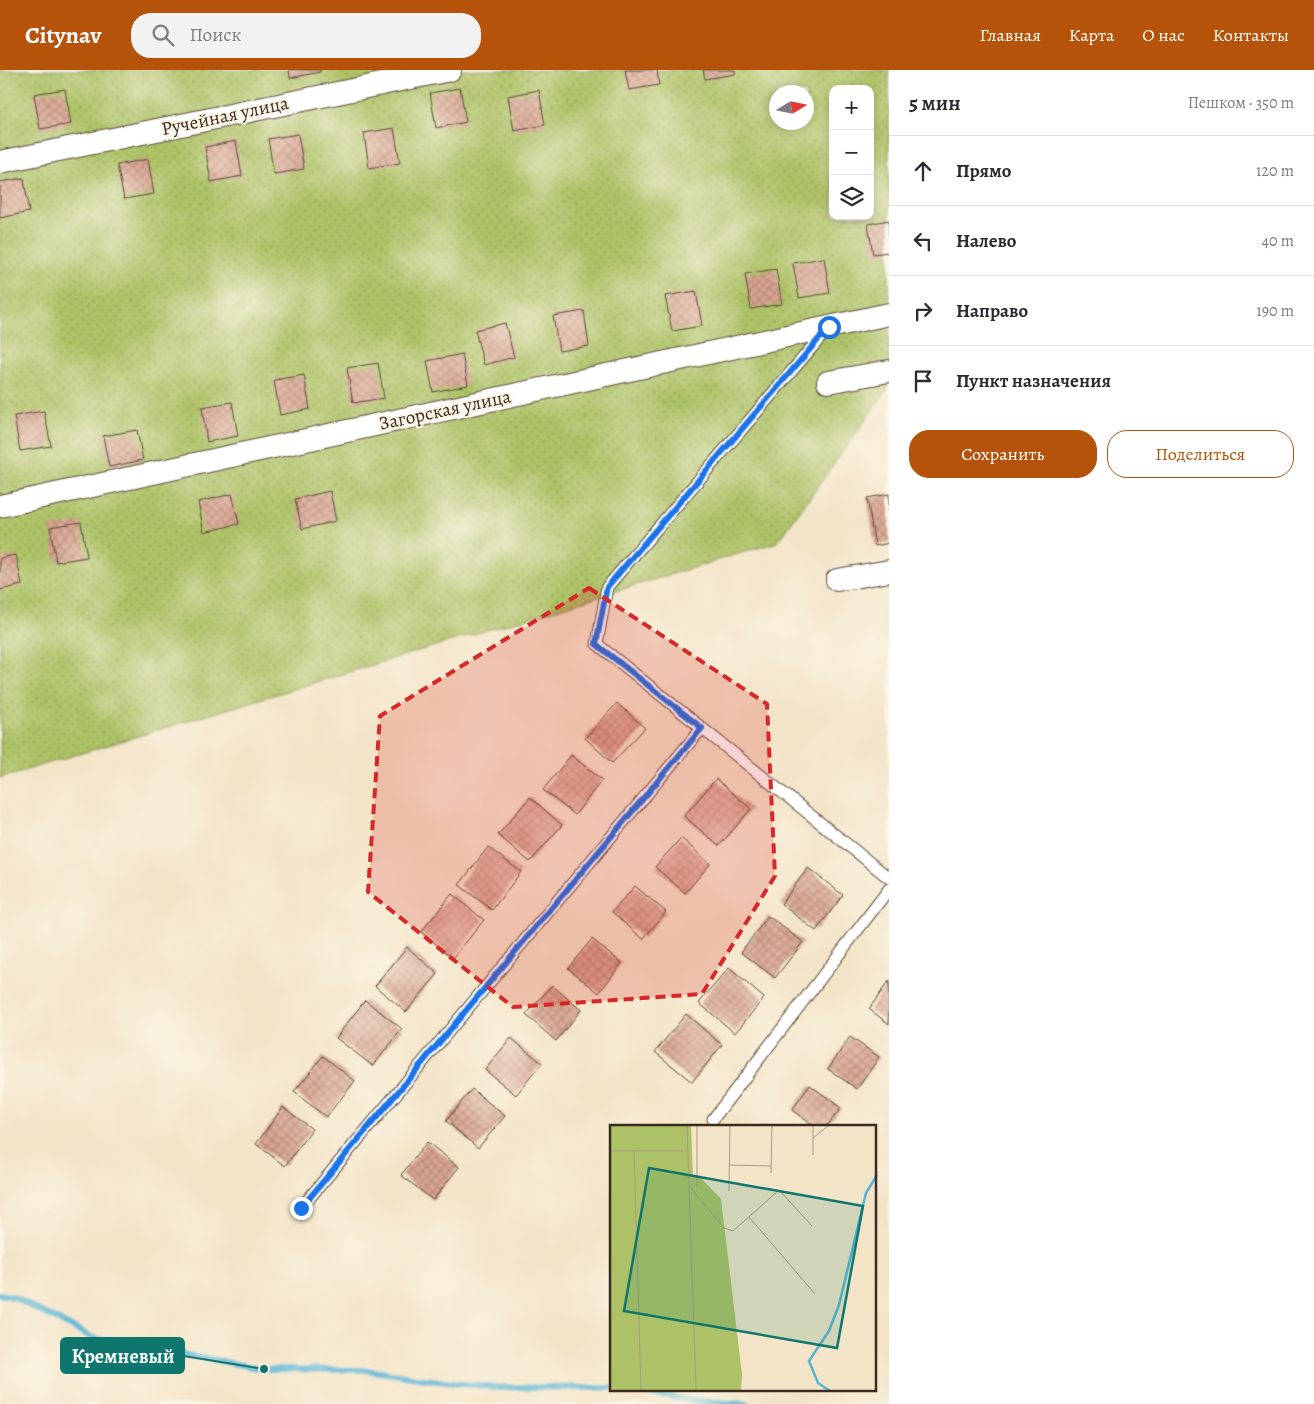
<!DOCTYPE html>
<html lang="ru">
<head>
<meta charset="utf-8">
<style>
  body { margin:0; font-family:Alegreya,serif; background:#f2f2f3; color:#2b2b33 }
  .controls { position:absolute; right:15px; top:15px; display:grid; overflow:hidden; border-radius:10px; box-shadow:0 2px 8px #0003 }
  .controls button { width:45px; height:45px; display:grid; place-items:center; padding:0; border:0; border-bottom:1px solid #e1e1e2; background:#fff; color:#2b2b33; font:25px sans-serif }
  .compass { position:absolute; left:769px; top:15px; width:45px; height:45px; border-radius:50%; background:#fff; box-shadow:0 2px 8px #0003; rotate:80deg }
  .stop { position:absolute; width:15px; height:15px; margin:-11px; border:4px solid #1a73e8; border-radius:50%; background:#fff }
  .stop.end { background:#1a73e8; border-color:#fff; box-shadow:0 1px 5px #0008 }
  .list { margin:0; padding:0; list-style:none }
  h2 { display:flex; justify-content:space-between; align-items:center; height:65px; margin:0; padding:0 20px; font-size:21px }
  h2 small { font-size:16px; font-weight:400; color:#7c7c81 }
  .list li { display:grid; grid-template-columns:32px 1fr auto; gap:15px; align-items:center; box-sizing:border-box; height:70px; padding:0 20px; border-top:1px solid #e1e1e2 }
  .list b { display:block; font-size:19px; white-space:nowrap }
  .list em { font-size:16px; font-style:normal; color:#7c7c81 }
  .actions { display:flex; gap:10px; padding:15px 20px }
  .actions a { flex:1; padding:11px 0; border:1px solid #b45309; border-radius:20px; text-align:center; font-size:18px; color:#b45309 }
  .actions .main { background:#b45309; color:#fff }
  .icon { flex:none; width:28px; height:28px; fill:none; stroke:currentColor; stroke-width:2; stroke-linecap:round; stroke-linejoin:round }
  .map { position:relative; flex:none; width:889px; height:1334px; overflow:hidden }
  header { display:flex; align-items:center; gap:30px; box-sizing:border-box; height:70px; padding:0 25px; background:#b45309; color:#fff }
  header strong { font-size:24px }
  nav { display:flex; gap:28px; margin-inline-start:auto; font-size:18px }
  .search { width:350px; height:45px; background:#f2f2f3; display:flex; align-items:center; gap:12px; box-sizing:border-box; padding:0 18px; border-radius:20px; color:#7c7c81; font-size:19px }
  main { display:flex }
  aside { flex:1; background:#fff }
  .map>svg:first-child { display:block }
</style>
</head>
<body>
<header>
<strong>Citynav</strong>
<div class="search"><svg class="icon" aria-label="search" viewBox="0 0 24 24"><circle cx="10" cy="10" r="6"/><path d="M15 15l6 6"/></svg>Поиск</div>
<nav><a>Главная</a><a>Карта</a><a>О нас</a><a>Контакты</a></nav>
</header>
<main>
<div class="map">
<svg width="889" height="1334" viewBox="0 0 889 1334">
  <defs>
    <pattern id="garden-dots" width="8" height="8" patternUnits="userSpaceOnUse" patternTransform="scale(1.25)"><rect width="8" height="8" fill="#adc266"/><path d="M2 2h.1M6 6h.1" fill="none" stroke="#8e9e53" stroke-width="1.8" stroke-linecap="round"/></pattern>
    <pattern id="building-cross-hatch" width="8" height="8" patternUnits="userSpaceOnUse" patternTransform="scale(1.25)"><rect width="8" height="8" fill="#d9a591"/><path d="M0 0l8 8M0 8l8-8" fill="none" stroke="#b18776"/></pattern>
  </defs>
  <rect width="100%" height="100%" fill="#fcf5e5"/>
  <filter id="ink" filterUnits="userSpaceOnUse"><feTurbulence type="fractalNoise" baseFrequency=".02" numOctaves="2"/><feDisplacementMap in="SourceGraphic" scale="10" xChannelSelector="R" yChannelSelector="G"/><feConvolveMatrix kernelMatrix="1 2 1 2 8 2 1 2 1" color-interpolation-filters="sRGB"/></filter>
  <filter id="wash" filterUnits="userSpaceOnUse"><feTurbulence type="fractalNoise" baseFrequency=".0096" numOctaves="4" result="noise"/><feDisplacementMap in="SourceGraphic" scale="20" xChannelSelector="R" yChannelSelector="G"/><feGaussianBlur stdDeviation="1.12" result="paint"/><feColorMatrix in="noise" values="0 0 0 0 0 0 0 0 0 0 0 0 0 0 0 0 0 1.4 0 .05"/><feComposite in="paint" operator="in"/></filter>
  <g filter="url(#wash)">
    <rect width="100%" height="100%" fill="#f3e4c7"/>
    <!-- garden -->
    <path fill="url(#garden-dots)" stroke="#747642" fill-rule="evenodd" d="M0 0H889V308L887 320 778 472 0 708ZM833 19H870V146H833ZM776 22H806V52H776Z"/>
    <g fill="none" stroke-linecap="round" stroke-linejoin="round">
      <!-- stream -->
      <g stroke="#57b3d5" stroke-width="6">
        <polyline points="0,1224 13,1227 93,1268 264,1299 366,1300 451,1313 496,1317 612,1318"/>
        <polyline points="627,1320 700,1331 747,1334"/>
      </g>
    </g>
    <g id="blocks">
      <!-- building -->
      <g fill="url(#building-cross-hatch)">
        <polygon points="289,0 320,0 320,2 290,8"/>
        <polygon points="625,0 657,0 659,15 629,20"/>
        <polygon points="703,0 735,0 735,4 705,9"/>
        <polygon points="460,18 466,52 436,58 430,23"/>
        <polygon points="65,19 71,54 40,59 34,24"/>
        <polygon points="539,20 545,55 514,61 508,26"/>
        <polygon points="394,58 400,93 369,98 364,63"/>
        <polygon points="298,64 304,99 274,104 268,69"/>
        <polygon points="236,71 242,106 211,112 205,77"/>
        <polygon points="148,89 154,124 124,129 117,95"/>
        <polygon points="24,108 29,142 0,148 0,112"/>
        <polygon points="889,150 889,182 873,184 868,154"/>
        <polygon points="824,188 830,223 799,228 793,193"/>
        <polygon points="776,199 782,234 751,239 745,204"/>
        <polygon points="696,221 702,256 672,261 665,226"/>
        <polygon points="584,241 589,276 559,281 553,246"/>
        <polygon points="505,253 514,287 484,295 475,260"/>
        <polygon points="462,284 468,315 433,322 427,291"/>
        <polygon points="378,293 384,328 353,333 347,298"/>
        <polygon points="304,305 310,339 280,345 274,310"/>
        <polygon points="232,332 238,366 207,372 202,337"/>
        <polygon points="44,341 51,376 20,381 14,346"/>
        <polygon points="137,360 143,390 109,397 103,366"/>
        <polygon points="330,421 336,451 302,459 295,429"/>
        <polygon points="232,424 239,454 204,462 198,432"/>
        <polygon points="889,424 889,473 875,476 867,428"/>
        <polygon points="81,452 87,487 56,492 50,457"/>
        <polygon points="16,485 22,515 0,520 0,488"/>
        <polygon points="617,633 645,658 612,693 585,668"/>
        <polygon points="571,685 602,710 575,745 543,720"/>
        <polygon points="716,709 751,739 719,776 684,746"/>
        <polygon points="530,727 562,755 530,792 498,765"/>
        <polygon points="681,768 710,794 685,823 655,797"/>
        <polygon points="488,777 521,802 492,840 459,815"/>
        <polygon points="808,798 843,825 816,861 781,834"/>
        <polygon points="635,816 666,842 643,869 612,842"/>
        <polygon points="452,824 484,850 453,888 421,862"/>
        <polygon points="768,846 803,872 775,908 741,882"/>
        <polygon points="592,869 622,893 599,923 568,898"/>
        <polygon points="407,877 438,904 406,942 375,916"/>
        <polygon points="729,898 764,928 735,963 699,933"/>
        <polygon points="889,911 889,954 869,939"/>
        <polygon points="552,915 581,940 556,971 526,945"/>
        <polygon points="365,930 402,959 373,996 336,968"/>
        <polygon points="686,944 722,975 692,1012 655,982"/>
        <polygon points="850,967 879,987 857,1019 828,999"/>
        <polygon points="511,968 542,993 516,1025 485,1000"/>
        <polygon points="323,986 355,1011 326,1047 294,1022"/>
        <polygon points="810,1015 841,1038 827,1056 814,1056 792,1040"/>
        <polygon points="472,1019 505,1046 478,1078 446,1051"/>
        <polygon points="283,1037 312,1059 285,1096 256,1074"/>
        <polygon points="427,1072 459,1097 433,1130 401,1105"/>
      </g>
    </g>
  </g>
  <g filter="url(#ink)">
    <use href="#blocks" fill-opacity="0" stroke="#574637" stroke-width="1"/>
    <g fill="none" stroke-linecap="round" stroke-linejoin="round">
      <defs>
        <g id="service">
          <polyline points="826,261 607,517 597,574 889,808"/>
          <polyline points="713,1049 889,819"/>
          <polyline points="301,1138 702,658"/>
        </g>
        <g id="minor">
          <polyline points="0,92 450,0"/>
          <polyline points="828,312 889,301"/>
          <polyline points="0,436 889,244"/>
          <polyline points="837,510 889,501"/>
        </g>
      </defs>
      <!-- service casing -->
      <use href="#service" stroke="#574637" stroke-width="13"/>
      <!-- minor casing -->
      <use href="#minor" stroke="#574637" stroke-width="24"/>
      <!-- service -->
      <use href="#service" stroke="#fff" stroke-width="11"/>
      <!-- minor -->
      <use href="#minor" stroke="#fff" stroke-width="22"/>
    </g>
  </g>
  <g fill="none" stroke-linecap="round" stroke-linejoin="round" filter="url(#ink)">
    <!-- route -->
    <polyline stroke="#1a73e8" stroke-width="6" points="301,1138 702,658 596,574 607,517 829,257"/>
  </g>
  <!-- marked area -->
  <path fill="#d62828" fill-opacity="0.2" stroke="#d62828" stroke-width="4" stroke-dasharray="10 6" stroke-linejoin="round" d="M589 518 767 634 775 806 702 924 513 937 368 822 380 646Z"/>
  <g text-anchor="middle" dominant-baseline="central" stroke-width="4" stroke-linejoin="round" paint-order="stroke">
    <!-- street labels -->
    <g font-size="19" fill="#3b2a1e" stroke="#fcf5e5">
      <text transform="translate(225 46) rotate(-12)">Ручейная улица</text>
      <text transform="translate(445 340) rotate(-12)">Загорская улица</text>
    </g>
  </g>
  <!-- overview -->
  <g transform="translate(610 1055)">
    <rect width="266" height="266" fill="#f3e4c7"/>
    <path d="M0 0H81L83 50 90 52 111 74 132 249 131 266H0Z" fill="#adc266"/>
    <path fill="none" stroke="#57b3d5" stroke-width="2.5" d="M220 266 208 258 199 236 219 206 229 180 256 68 267 50"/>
    <path fill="none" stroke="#a99a83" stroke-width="1" d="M77 0 86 266M87 0V62M203 13 219 0M24 25 31 266M0 26H77M203 30V0M119 40 161 41M161 48 162 0M79 61 114 103 123 106 169 65 202 101M119 66 120 0M139 92 205 169"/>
    <path fill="#0f766e" fill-opacity="0.15" stroke="#0f766e" stroke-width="2.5" d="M39 43 253 81 227 223 14 186Z"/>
    <rect width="266" height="266" fill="none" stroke="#3b2a1e" stroke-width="2.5"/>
  </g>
  <!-- callouts -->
  <path fill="none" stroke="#0f766e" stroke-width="2" d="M264 1299L184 1286"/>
  <circle fill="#0f766e" stroke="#fcf5e5" stroke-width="2" cx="264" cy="1299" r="5"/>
  <rect fill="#0f766e" stroke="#0f766e" stroke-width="2" x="61" y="1268" width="123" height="35" rx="5"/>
  <g font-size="20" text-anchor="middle" font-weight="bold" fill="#fff">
    <text x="123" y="1293">Кремневый</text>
  </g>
</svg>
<div class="controls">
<button>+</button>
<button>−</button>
<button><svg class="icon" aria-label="layers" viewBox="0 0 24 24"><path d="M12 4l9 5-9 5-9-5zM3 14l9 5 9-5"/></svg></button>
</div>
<svg class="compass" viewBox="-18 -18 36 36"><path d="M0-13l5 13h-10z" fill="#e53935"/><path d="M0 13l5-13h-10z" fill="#7c7c81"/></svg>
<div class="stop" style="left:829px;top:257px"></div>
<div class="stop end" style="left:301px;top:1138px"></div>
</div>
<aside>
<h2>5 мин<small>Пешком · 350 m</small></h2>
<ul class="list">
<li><svg class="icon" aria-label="ahead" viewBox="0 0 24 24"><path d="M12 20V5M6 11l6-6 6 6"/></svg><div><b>Прямо</b></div><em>120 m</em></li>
<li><svg class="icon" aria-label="left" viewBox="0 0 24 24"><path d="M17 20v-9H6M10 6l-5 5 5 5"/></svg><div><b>Налево</b></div><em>40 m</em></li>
<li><svg class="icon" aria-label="right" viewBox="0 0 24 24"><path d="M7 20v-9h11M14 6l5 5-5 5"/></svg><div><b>Направо</b></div><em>190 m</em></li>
<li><svg class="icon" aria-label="arrive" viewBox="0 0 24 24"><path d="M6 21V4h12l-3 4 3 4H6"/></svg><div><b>Пункт назначения</b></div></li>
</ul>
<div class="actions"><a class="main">Сохранить</a><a>Поделиться</a></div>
</aside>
</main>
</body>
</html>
